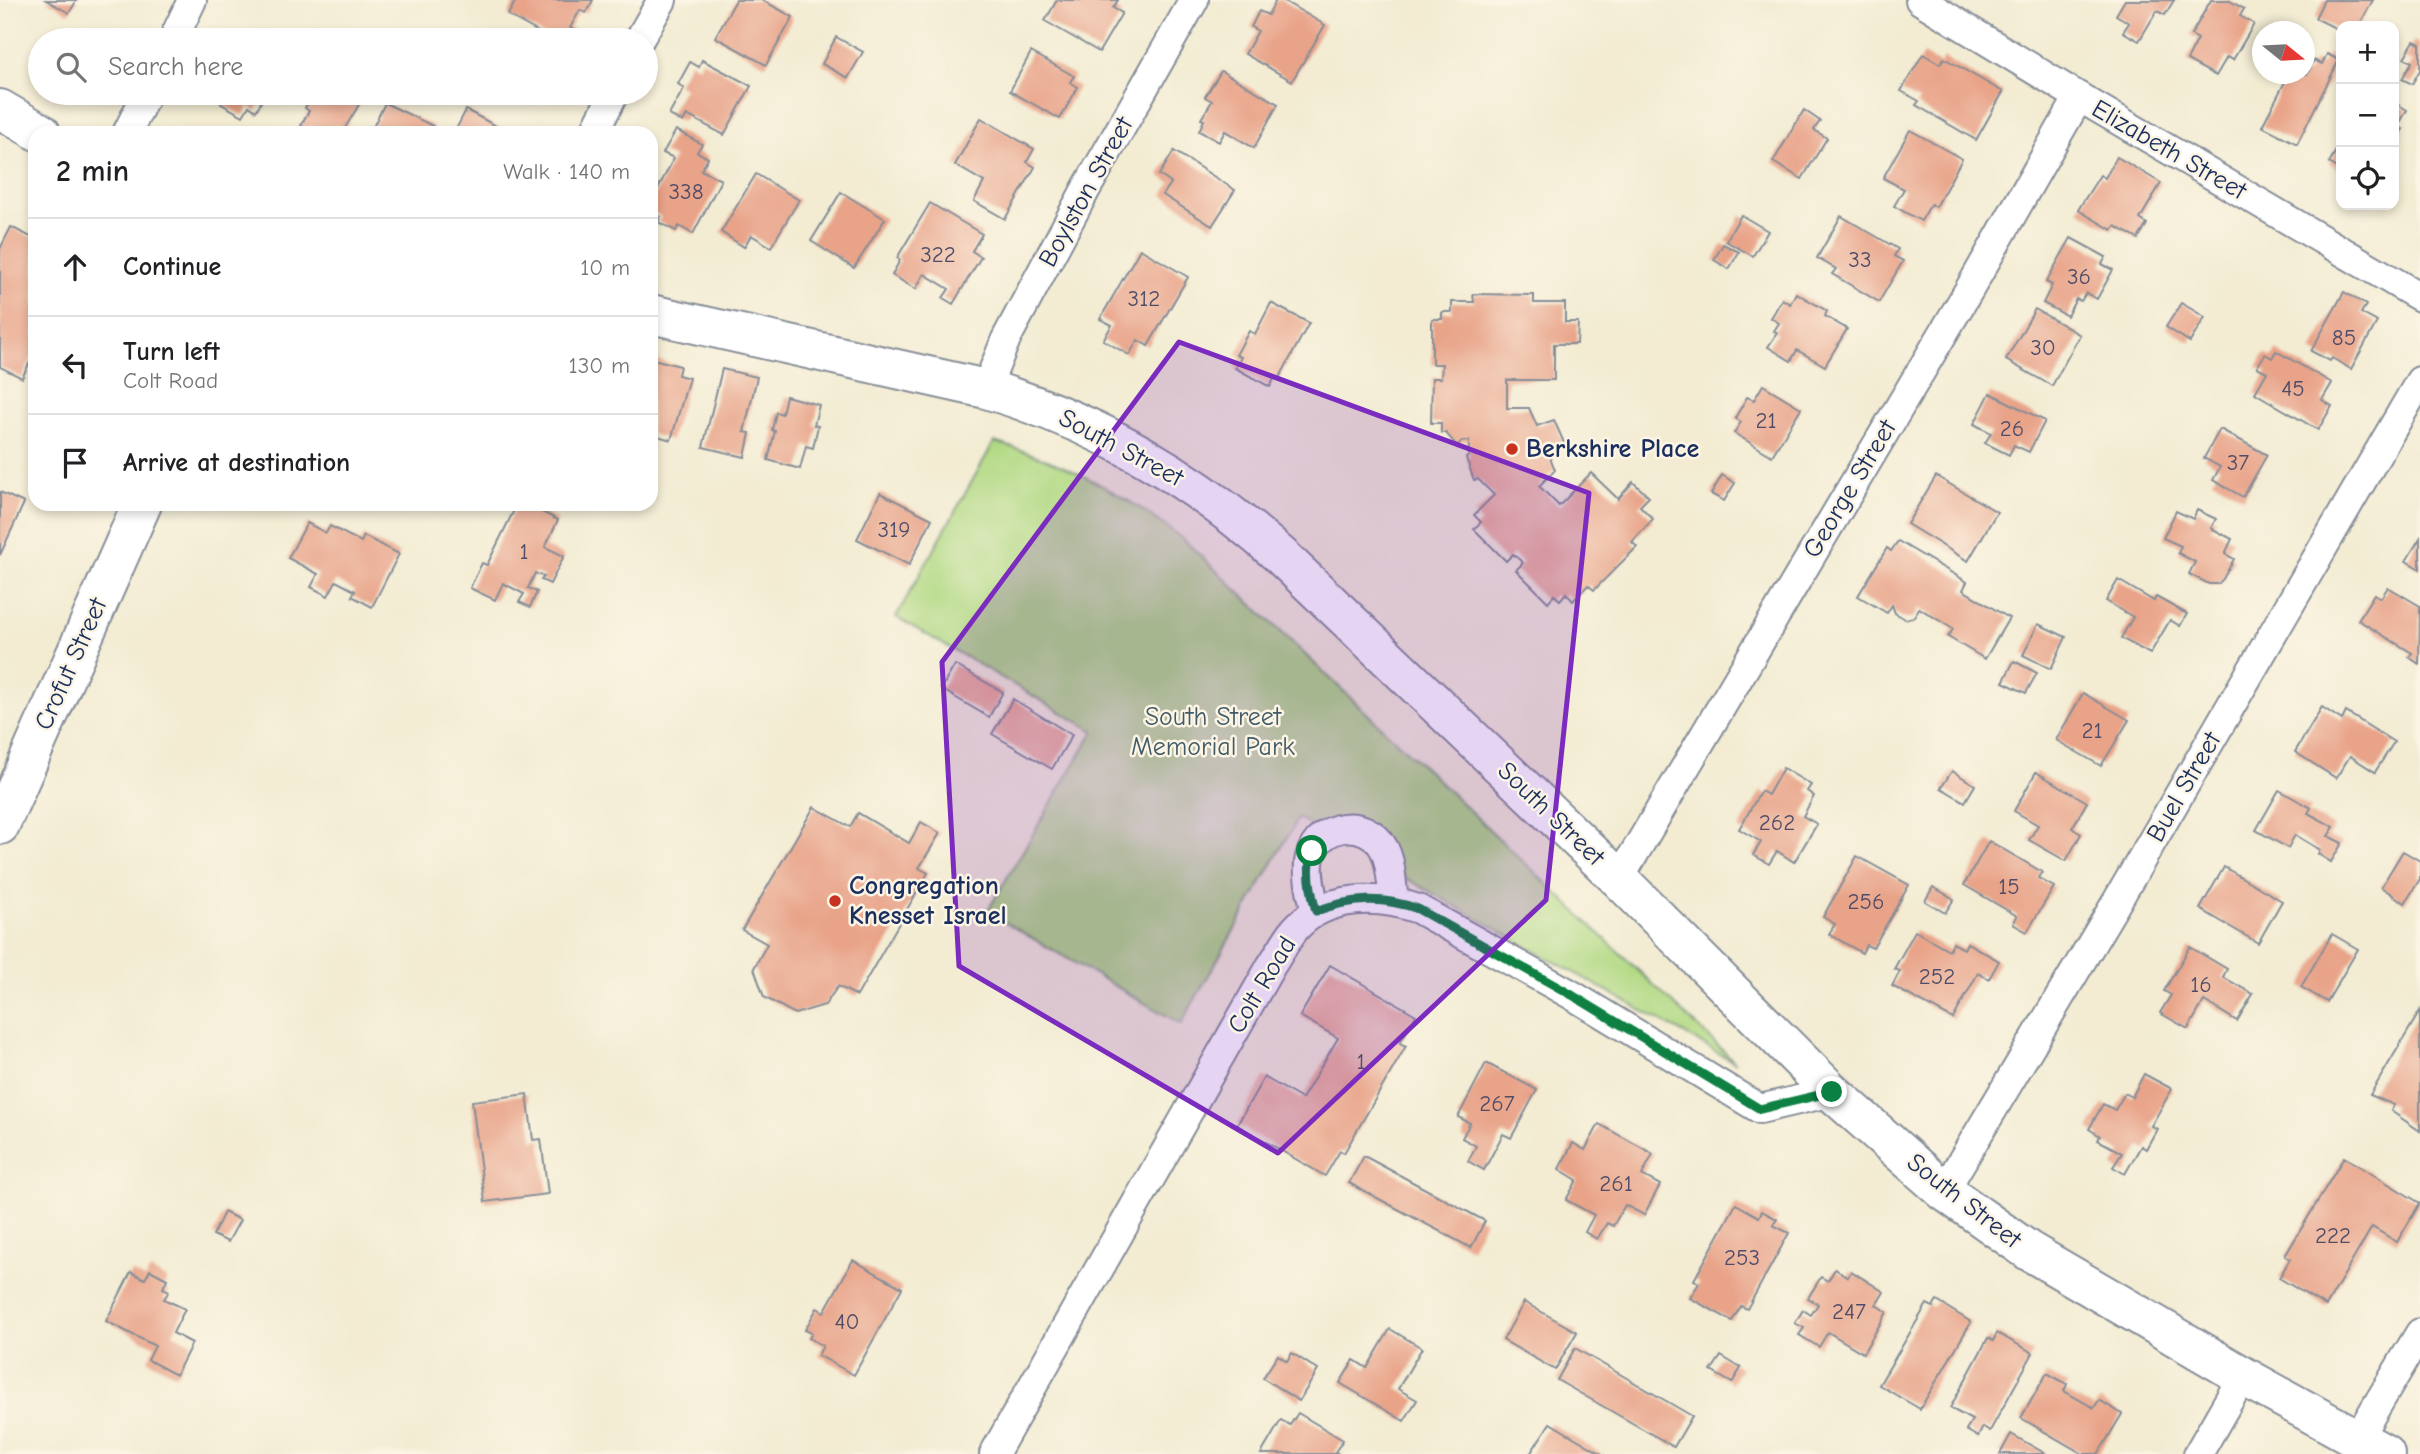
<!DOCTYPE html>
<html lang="en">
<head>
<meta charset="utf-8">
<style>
  body { margin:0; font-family:"Comic Neue",sans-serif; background:#f2f2f2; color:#202124 }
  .controls { position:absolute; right:21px; top:21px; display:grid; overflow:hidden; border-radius:14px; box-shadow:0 4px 10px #0003 }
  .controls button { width:63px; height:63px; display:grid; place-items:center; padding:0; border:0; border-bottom:2px solid #e0e0e0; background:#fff; color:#202124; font:35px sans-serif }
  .compass { position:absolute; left:2252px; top:21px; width:63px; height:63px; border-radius:50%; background:#fff; box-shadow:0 4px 10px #0003; rotate:108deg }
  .stop { position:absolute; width:21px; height:21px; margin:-16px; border:5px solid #0b8043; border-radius:50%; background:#fff }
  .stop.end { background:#0b8043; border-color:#fff; box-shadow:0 2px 7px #0008 }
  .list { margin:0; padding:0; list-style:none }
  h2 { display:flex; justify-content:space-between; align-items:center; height:91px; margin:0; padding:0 28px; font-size:30px }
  h2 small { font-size:23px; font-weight:400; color:#757577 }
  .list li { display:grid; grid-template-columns:46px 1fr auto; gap:21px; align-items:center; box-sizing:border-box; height:98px; padding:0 28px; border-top:2px solid #e0e0e0 }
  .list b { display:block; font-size:26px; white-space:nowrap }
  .list p { margin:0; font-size:23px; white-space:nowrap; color:#757577 }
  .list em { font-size:23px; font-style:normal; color:#757577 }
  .icon { flex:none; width:38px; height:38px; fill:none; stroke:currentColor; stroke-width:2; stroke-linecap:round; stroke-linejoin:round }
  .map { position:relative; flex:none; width:2420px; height:1454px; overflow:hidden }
  .search { position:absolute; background:#fff; box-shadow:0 4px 10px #0003; left:28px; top:28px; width:630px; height:77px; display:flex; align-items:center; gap:18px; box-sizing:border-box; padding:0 24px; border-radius:38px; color:#757577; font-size:26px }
  .panel { position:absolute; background:#fff; box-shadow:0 4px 10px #0003; left:28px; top:126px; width:630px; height:385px; border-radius:21px }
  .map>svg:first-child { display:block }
</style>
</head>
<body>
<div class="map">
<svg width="2420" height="1454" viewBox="0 0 2420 1454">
  <rect width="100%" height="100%" fill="#fcf5e5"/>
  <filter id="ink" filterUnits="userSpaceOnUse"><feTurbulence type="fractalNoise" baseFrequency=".0143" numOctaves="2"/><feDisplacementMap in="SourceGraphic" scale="14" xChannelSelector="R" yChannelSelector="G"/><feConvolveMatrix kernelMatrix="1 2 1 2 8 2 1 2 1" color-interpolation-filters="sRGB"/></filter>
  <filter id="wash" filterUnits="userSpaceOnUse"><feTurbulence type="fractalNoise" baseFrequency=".00686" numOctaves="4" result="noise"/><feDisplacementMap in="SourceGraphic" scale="28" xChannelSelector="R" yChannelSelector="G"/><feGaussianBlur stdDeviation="1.57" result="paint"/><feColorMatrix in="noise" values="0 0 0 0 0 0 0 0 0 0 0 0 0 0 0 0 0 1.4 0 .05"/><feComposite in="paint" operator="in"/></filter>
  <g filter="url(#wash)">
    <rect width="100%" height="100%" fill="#f3ecd3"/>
    <!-- green -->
    <path fill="#b1d983" stroke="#668470" stroke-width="2" d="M994 442C1064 461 1127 495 1184 540L1736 1063 1298 818 1181 1024 987 912 1094 731 896 617Z"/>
    <g id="blocks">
      <!-- building -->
      <g fill="#e8a388">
        <polygon points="46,0 77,0 69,13"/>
        <polygon points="516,0 593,0 586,13 580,10 570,28 580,33 576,40 553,40 508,15"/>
        <polygon points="736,0 762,0 793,17 766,65 715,37"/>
        <polygon points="1057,0 1118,0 1113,8 1122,13 1099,52 1045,21"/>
        <polygon points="1276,0 1282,0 1325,25 1292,81 1245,54 1258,31 1251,27 1259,11 1268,15"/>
        <polygon points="2125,0 2174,0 2165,15 2157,11 2139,41 2123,32 2129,23 2116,15"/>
        <polygon points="2211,0 2228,0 2244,9 2240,16 2254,24 2233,60 2227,57 2216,76 2187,60 2198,39 2191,35"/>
        <polygon points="2324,0 2373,0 2359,26 2341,26 2341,31 2315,18"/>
        <polygon points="836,37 863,52 848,78 822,64"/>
        <polygon points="2414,41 2420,44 2420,70 2412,84 2402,79 2412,62 2404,58"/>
        <polygon points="1031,52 1074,76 1070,82 1078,87 1060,119 1010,91"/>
        <polygon points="1923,54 1940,64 1944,58 2003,92 1976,140 1916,105 1919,101 1901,91"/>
        <polygon points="2327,54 2339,60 2297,144 2262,126 2289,74 2307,74 2314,60 2322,64"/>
        <polygon points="702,60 751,86 724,135 687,115 683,122 669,115 684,88 678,84 690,62 699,67"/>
        <polygon points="1221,71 1278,104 1254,148 1225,131 1219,142 1199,131 1204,120 1201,119 1212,101 1205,97"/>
        <polygon points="228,93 266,93 256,111 249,106 243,116 221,104"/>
        <polygon points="313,93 366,93 342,133 302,133 305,128 301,125 309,111 305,108"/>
        <polygon points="2394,102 2407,110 2398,126 2403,129 2394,146"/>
        <polygon points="385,103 433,126 429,133 370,133"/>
        <polygon points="466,110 509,133 454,133"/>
        <polygon points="1804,110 1820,121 1814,130 1827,138 1802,179 1773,162"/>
        <polygon points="981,118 1034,149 1027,162 1035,167 1005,219 974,201 984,182 955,165"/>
        <polygon points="676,130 702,144 697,152 708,158 701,170 721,180 693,234 679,226 676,231 658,222 661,217 651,211 651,202 674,158 663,153"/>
        <polygon points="1910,130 1962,159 1936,207 1931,204 1921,221 1894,206 1904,189 1883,178"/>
        <polygon points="2341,142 2341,170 2329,163"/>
        <polygon points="1174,151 1235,190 1212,226 1163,195 1171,183 1159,175"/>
        <polygon points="2117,157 2161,183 2140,219 2147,224 2138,239 2115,226 2112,230 2078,210 2100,175 2105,178"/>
        <polygon points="756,174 799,200 771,247 751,235 744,247 721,232"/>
        <polygon points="841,192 885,219 854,268 811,241"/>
        <polygon points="930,203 982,234 972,251 981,257 953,304 943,298 949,289 924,274 916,289 892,275 900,260 897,258"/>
        <polygon points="1741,215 1768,231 1753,256 1726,241"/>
        <polygon points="1841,216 1898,249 1894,256 1903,261 1879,302 1832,274 1836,269 1817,258"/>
        <polygon points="11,227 35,239 35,352 22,378 0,367 0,249"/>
        <polygon points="2071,238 2106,257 2102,264 2113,270 2097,299 2086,293 2081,301 2076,299 2067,316 2043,303 2052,285 2046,282"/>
        <polygon points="1723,244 1739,252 1729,269 1714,260"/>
        <polygon points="1140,249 1188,277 1148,346 1138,340 1129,355 1103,340 1112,325 1100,319"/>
        <polygon points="2344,292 2366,305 2361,313 2377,322 2351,369 2332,358 2330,361 2311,351"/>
        <polygon points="1796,293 1827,311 1825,316 1847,329 1825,366 1797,350 1791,361 1768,347 1777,333 1774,331 1779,323 1771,318 1782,299 1790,304"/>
        <polygon points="1473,294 1534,295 1534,303 1565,303 1565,322 1578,322 1577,344 1554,344 1554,380 1507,380 1507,408 1529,408 1537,426 1554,420 1565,445 1548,452 1555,470 1539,486 1559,506 1591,473 1618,499 1633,482 1649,497 1640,506 1653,519 1632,542 1637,547 1594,590 1588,585 1573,601 1566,593 1560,600 1554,595 1548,602 1516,570 1523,563 1513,554 1506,561 1474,529 1481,522 1474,515 1494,495 1478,479 1474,480 1466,458 1469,456 1469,441 1462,441 1457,446 1446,433 1441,433 1441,423 1431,423 1432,378 1441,378 1442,364 1432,364 1432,319 1442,319 1442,312 1452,312 1452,302 1474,302"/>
        <polygon points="1271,303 1309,323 1279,379 1275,377 1270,387 1235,368 1241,357 1236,355 1249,331 1255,334"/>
        <polygon points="2181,303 2205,317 2190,342 2166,327"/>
        <polygon points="2035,309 2080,335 2052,386 2006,360"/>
        <polygon points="2276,351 2332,383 2322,400 2332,406 2318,430 2255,393 2267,372 2257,367 2265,354 2272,358"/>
        <polygon points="653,359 680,366 678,375 689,378 671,440 651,434 651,366"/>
        <polygon points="722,369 757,377 744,432 750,433 745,457 703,447"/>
        <polygon points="1763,385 1801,408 1772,456 1734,433 1741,422 1735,418 1747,397 1754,400"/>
        <polygon points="1990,393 2045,421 2029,452 2014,445 2009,455 1985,443 1991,433 1974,424"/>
        <polygon points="786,396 819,405 814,425 818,426 813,448 806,446 800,469 768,460 775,431 772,430 776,412 782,414"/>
        <polygon points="2220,429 2267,455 2243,497 2213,480 2220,467 2204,458"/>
        <polygon points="1722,475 1735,483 1724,501 1711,494"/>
        <polygon points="1936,476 1997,512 1968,561 1907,524"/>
        <polygon points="0,492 24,503 0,555"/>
        <polygon points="880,493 932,519 909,565 857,539"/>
        <polygon points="517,504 526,504 558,520 545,547 564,556 550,584 541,580 544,577 535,573 528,588 537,592 530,607 519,602 524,594 503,583 495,600 470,588 482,563 487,565"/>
        <polygon points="2197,510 2216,519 2211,528 2232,539 2225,554 2234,559 2223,579 2218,584 2209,584 2189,574 2195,562 2178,553 2181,546 2163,538 2176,511 2193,519"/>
        <polygon points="307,523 326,533 330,526 361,542 364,536 399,554 372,607 352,596 355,591 336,581 328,596 311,587 318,574 288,558"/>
        <polygon points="2420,538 2420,569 2406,561"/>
        <polygon points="1898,541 1967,582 1963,590 2009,618 1985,659 1948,637 1953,629 1919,608 1914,617 1905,619 1895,613 1892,605 1887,613 1858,596 1887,548 1891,551"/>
        <polygon points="2118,580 2154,601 2156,597 2187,614 2180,626 2170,620 2150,654 2121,638 2133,617 2106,601"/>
        <polygon points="2388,587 2420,606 2419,664 2409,657 2412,653 2358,620 2374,594 2381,598"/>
        <polygon points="2038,624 2066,637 2051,669 2023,655"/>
        <polygon points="2014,661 2037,673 2026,693 2003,682"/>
        <polygon points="955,665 1003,692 989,717 941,689"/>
        <polygon points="2083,693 2129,720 2101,766 2056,740"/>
        <polygon points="1013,699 1072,735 1052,769 992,734"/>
        <polygon points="2322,707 2342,720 2346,712 2394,742 2375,772 2350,756 2336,778 2295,752"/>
        <polygon points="1783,768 1811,785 1807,791 1814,796 1803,816 1817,824 1794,862 1777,851 1769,864 1753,855 1761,842 1739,829 1761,791 1768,795"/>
        <polygon points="1952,771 1975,785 1965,802 1941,788"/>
        <polygon points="2036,772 2087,802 2072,828 2081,834 2066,861 2029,840 2038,825 2014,811"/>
        <polygon points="2279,790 2311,808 2308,813 2334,827 2328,836 2342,843 2331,862 2318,854 2320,850 2295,835 2288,848 2256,830"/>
        <polygon points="814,807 850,827 858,813 909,843 921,822 940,833 919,868 928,873 857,996 838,986 825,1005 795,1014 764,997 754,968 767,944 742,930"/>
        <polygon points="1989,841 2042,872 2038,878 2054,887 2027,932 2013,924 2017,916 1964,885"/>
        <polygon points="2403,851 2420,861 2420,879 2405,903 2381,887"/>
        <polygon points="1857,856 1909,885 1873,948 1866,945 1862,953 1829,934 1835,924 1823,917"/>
        <polygon points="2224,867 2282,901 2258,943 2200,909"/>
        <polygon points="1933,887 1954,899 1945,913 1925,901"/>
        <polygon points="1915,931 1949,950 1953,943 1964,949 1967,943 1999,961 1989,979 1978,973 1953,1019 1892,986 1900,971 1894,969"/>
        <polygon points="2332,934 2358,949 2327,1002 2301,987"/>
        <polygon points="2190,947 2227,969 2223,977 2253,994 2237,1021 2204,1001 2188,1029 2160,1013 2171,995 2164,991"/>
        <polygon points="1330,965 1416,1015 1400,1043 1406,1046 1344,1153 1340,1151 1325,1176 1237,1125 1264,1077 1302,1099 1338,1038 1300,1016"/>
        <polygon points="2420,1011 2420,1131 2391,1111 2394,1105 2370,1095"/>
        <polygon points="1486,1063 1537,1090 1511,1138 1503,1134 1484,1170 1468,1161 1476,1146 1462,1138 1470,1123 1458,1117"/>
        <polygon points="2144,1074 2172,1089 2151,1126 2157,1129 2146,1149 2141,1146 2125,1174 2113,1167 2122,1153 2098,1140 2100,1136 2089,1129 2103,1104 2115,1110 2125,1093 2132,1097"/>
        <polygon points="527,1094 533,1140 541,1139 548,1194 485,1202 472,1101"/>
        <polygon points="1599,1124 1653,1154 1642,1175 1660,1185 1644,1215 1625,1205 1613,1226 1607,1223 1597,1239 1585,1232 1594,1215 1566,1200 1577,1180 1559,1169 1573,1143 1585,1150"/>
        <polygon points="1364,1156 1485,1221 1471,1248 1349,1183"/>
        <polygon points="2344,1157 2420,1203 2397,1242 2372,1227 2326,1306 2279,1278 2290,1259 2285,1256"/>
        <polygon points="1736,1204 1759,1217 1762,1211 1777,1219 1773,1225 1789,1233 1747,1309 1741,1306 1732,1321 1690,1298 1699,1283 1694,1280"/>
        <polygon points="224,1212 240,1220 228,1242 213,1235"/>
        <polygon points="853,1260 902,1288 854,1375 818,1355 823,1346 809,1338 812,1333 805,1330 817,1308 824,1312"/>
        <polygon points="1835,1269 1848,1277 1851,1271 1884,1292 1876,1305 1887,1312 1863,1353 1828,1332 1819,1347 1799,1335 1804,1328 1795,1323 1803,1310 1811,1315 1818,1304 1808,1298 1821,1277 1828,1281"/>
        <polygon points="150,1270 167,1279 163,1288 169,1291 164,1299 185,1309 173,1333 192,1343 176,1375 148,1360 155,1346 106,1321 131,1272 145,1279"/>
        <polygon points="1937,1301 1971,1322 1920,1409 1879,1385 1927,1304 1933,1307"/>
        <polygon points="1524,1302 1577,1332 1555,1370 1503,1340"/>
        <polygon points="1390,1329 1422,1348 1398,1389 1417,1400 1404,1421 1340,1383 1354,1360 1367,1368"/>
        <polygon points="1997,1333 2033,1353 1990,1431 1983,1427 1978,1437 1966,1430 1972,1420 1950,1408 1988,1338 1993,1341"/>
        <polygon points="1575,1348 1692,1416 1674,1447 1557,1380"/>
        <polygon points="1292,1353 1318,1370 1299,1401 1263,1378 1278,1355 1287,1361"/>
        <polygon points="1721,1356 1741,1368 1732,1383 1711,1371"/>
        <polygon points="2047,1373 2067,1384 2064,1391 2094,1408 2099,1400 2122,1414 2098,1454 2083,1454 2021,1418"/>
        <polygon points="1298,1413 1343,1440 1335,1452 1339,1454 1261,1454 1281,1420 1290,1425"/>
        <polygon points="1550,1423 1602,1454 1530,1454"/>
        <polygon points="2011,1434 2046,1454 2000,1454"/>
      </g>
    </g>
  </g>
  <g filter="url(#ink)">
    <use href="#blocks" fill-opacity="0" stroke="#878e98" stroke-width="2"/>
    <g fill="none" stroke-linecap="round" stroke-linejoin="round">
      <defs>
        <g id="street">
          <polyline points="1920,0 2079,97 2420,297"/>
          <polyline points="173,40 192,0"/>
          <polyline points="639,40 662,0"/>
          <polyline points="127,133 147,93"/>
          <polyline points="594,133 614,93"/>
          <polyline points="986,389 1006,339 1086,189 1194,0"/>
          <polyline points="1619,879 1969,290 2079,97"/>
          <path d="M1316 911C1312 895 1306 873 1310 857 1319 823 1366 817 1383 847 1392 862 1391 883 1394 900"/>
          <polyline points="1944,1191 2116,903 2420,381"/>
          <polyline points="2357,1439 2420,1333"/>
          <path d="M994 1454 1271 966C1279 954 1286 940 1295 929 1326 894 1378 895 1418 909L1572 995 1760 1109 1832 1092"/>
          <polyline points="2198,1454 2243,1376"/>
        </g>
        <polyline id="secondary" points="0,825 142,504"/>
        <g id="highway">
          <polyline points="0,109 41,133"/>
          <path d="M651 314 986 389C1100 423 1191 477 1280 555L1619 879 1832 1092 1944 1191 2029 1251 2243 1376 2385 1454"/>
        </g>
      </defs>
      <!-- street casing -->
      <use href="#street" stroke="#878e98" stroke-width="32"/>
      <!-- secondary casing -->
      <use href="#secondary" stroke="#878e98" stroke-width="42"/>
      <!-- highway casing -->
      <use href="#highway" stroke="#878e98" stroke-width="42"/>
      <!-- street -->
      <use href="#street" stroke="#fff" stroke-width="28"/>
      <!-- secondary -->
      <use href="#secondary" stroke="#fff" stroke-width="38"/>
      <!-- highway -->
      <use href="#highway" stroke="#fff" stroke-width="38"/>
    </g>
  </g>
  <g fill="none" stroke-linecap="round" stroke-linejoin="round" filter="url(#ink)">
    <!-- route -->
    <path stroke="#0b8043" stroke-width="9" d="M1312 851C1306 870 1311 893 1316 911 1352 898 1382 896 1418 909L1572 995 1760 1109 1832 1092"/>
  </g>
  <!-- marked area -->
  <path fill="#7b2cbf" fill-opacity="0.2" stroke="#7b2cbf" stroke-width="5" stroke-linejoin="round" d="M1179 342 1589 493 1546 900 1278 1153 959 966 942 662Z"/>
  <!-- markers -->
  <g fill="#c8321e" stroke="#fcf5e5" stroke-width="2.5">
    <circle cx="1512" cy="449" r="7"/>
    <circle cx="835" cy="901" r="7"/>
  </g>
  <g text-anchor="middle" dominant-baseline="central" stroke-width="5" stroke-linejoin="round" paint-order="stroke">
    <!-- number labels -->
    <g font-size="23" fill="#4e4c68">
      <text x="686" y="191">338</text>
      <text x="938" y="254">322</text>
      <text x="1860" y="259">33</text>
      <text x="2079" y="276">36</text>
      <text x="1144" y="298">312</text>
      <text x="2344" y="337">85</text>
      <text x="2043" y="347">30</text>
      <text x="2293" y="388">45</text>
      <text x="1766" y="420">21</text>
      <text x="2012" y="428">26</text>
      <text x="2238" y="462">37</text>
      <text x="894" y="529">319</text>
      <text x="524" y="551">1</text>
      <text x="2092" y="730">21</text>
      <text x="1777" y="822">262</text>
      <text x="2009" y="886">15</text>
      <text x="1866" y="901">256</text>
      <text x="1937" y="976">252</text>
      <text x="2201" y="984">16</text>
      <text x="1361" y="1061">1</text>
      <text x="1497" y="1103">267</text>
      <text x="1616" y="1183">261</text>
      <text x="2333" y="1235">222</text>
      <text x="1742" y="1257">253</text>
      <text x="1849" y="1311">247</text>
      <text x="847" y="1321">40</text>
    </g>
    <!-- street labels -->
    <g font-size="26" fill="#1b2f5e" stroke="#fcf5e5">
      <text transform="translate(2169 150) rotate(30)">Elizabeth Street</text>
      <text transform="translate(1086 192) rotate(-61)">Boylston Street</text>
      <text transform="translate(1121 448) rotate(28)">South Street</text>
      <text transform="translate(1850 489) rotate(-59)">George Street</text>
      <text transform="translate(71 664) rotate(-66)">Crofut Street</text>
      <text transform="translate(2184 787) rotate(-60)">Buel Street</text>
      <text transform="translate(1551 814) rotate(44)">South Street</text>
      <text transform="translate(1262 985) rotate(-59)">Colt Road</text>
      <text transform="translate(1964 1201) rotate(38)">South Street</text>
    </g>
    <!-- poi labels -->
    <g font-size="26" font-weight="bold" fill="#1b2f5e" stroke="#fcf5e5" text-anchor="start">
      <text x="1526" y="449">Berkshire Place</text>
      <text x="849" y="886">Congregation<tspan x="849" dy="30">Knesset Israel</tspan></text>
    </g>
    <!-- park labels -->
    <g font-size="26" fill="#405a67" stroke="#fcf5e5">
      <text x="1213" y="717">South Street<tspan x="1213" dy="30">Memorial Park</tspan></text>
    </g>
  </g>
</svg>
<div class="controls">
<button>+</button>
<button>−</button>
<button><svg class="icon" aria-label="locate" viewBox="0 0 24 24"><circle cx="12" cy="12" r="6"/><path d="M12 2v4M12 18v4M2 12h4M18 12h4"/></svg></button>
</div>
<svg class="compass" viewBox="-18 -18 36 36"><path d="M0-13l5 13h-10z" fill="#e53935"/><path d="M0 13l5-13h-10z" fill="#757577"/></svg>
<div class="stop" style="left:1312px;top:851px"></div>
<div class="stop end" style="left:1832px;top:1092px"></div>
<div class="search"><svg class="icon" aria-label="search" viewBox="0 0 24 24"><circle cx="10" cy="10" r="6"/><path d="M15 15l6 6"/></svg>Search here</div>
<section class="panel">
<h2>2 min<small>Walk · 140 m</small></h2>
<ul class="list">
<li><svg class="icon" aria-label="ahead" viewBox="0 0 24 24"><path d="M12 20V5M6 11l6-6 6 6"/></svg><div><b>Continue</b></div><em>10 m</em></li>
<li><svg class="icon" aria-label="left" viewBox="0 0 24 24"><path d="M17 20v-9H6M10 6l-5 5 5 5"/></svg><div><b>Turn left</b><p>Colt Road</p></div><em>130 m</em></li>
<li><svg class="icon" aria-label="arrive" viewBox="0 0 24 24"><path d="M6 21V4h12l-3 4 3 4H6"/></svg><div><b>Arrive at destination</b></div></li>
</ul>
</section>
</div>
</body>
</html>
